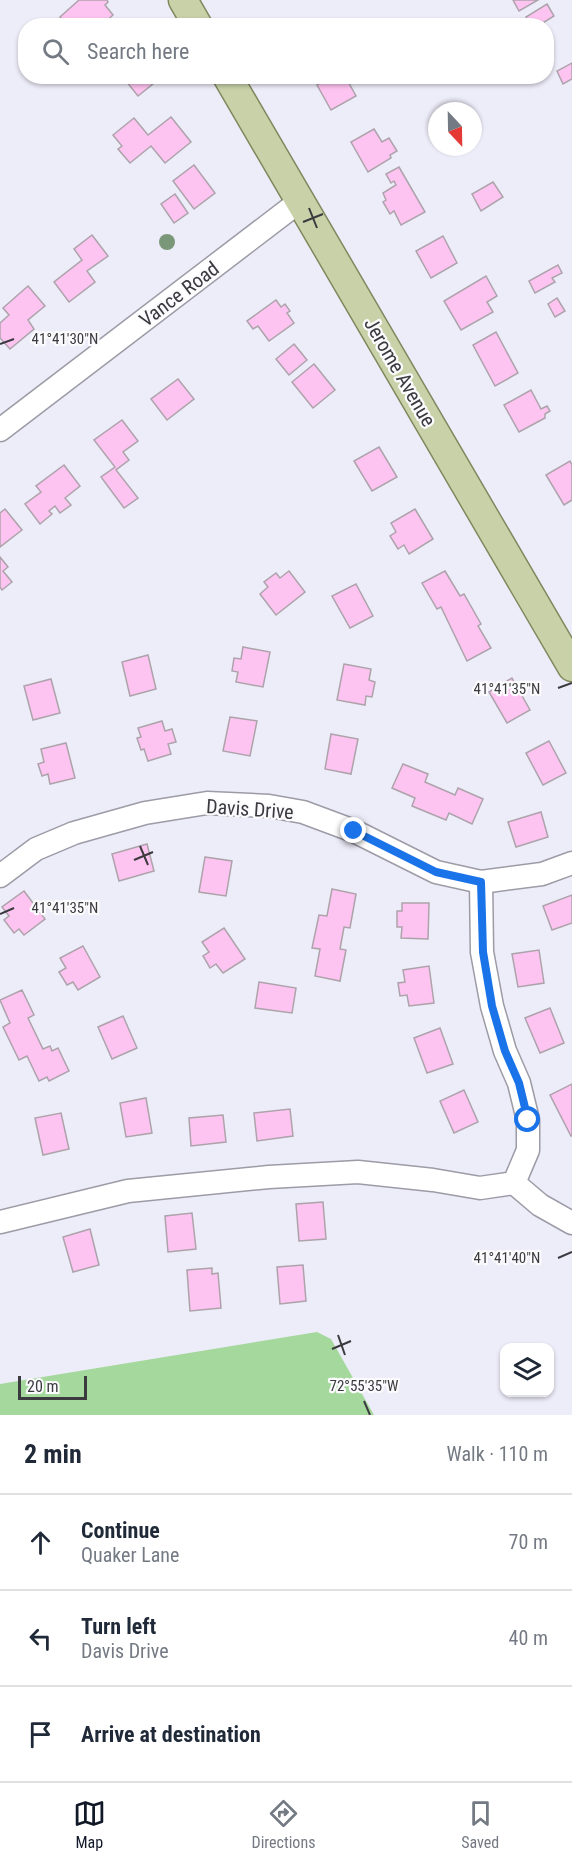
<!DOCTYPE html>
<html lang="en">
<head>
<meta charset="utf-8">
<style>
  body { margin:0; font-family:"Roboto Condensed",sans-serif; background:#f2f2f3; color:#1f2937 }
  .controls { position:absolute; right:18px; bottom:18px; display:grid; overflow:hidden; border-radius:12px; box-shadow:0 2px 4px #0004 }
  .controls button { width:54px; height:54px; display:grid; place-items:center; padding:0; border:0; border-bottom:2px solid #e0e1e3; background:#fff; color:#1f2937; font:30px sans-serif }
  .compass { position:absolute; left:428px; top:102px; width:54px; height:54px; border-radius:50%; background:#fff; box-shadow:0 2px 4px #0004; rotate:158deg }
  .scale { position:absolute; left:18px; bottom:15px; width:69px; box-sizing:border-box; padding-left:6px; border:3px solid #3b3b3f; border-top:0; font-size:16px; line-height:21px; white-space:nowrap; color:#3b3b3f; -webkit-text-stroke:4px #fbfbfd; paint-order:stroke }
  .stop { position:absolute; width:18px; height:18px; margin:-14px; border:4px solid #1a73e8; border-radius:50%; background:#fff }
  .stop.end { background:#1a73e8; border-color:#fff; box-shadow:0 2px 6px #0008 }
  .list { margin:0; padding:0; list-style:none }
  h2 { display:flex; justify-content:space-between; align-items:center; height:78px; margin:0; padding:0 24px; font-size:26px }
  h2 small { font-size:20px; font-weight:400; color:#747a83 }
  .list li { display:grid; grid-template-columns:39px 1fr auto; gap:18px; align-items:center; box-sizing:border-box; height:96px; padding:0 24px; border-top:2px solid #e0e1e3 }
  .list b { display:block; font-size:22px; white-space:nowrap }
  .list p { margin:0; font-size:20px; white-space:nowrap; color:#747a83 }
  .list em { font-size:20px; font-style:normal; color:#747a83 }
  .icon { flex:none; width:33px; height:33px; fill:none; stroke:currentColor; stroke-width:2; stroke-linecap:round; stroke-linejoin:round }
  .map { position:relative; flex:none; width:572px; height:1415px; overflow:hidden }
  .search { position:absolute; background:#fff; box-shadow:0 2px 4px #0004; left:18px; right:18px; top:18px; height:66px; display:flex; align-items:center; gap:15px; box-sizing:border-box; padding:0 21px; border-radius:24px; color:#747a83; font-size:22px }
  .sheet { height:366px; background:#fff }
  nav { display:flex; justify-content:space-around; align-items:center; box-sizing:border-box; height:84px; border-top:2px solid #e0e1e3; background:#fff; font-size:16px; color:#747a83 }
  nav a { display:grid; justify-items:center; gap:3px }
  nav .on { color:#111827 }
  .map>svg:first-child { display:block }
</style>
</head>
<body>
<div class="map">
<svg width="572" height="1415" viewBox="0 0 572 1415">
  <rect width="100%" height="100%" fill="#edecf9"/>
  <!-- green -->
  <polygon fill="#a5d89c" points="317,1332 331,1339 374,1415 0,1415 0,1384"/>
  <!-- building -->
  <g fill="#fec4f1" stroke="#ada3ab" stroke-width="1.5">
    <polygon points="79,0 107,0 108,2 105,5 113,15 101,26 68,26 60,17"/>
    <polygon points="513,0 538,0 519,11"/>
    <polygon points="547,4 554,16 538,26 531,26 526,17"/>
    <polygon points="572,63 572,79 563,84 557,71"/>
    <polygon points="122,76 157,76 159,79 138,96"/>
    <polygon points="318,76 345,76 356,96 331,110 317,85 321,82"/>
    <polygon points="171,117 191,142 165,163 151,146 130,163 118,149 122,146 113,135 134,118 148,135"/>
    <polygon points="374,129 382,142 389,138 397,151 390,155 391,158 368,172 351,142"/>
    <polygon points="194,165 215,193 194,209 173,181"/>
    <polygon points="399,167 425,212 401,225 394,211 390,214 383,202 386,200 383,193 396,185 394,181 391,183 386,174"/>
    <polygon points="493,182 503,197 481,211 472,194"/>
    <polygon points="175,194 188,213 174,223 161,204"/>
    <polygon points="92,235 108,256 87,271 95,282 69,302 54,282 82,260 74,249"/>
    <polygon points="443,236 457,263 431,278 416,251"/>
    <polygon points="558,265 562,273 552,278 555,282 535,293 529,281"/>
    <polygon points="486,276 497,296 487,302 493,312 461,330 444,301"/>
    <polygon points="28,286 45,306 28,320 34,329 10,349 0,338 0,323 9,315 3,308"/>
    <polygon points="557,298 565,311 555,317 548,304"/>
    <polygon points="276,300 281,307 285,304 290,311 287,313 294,323 269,341 258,326 253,329 247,321"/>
    <polygon points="496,332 518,373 495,386 473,345"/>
    <polygon points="294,344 307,360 289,375 276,359"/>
    <polygon points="314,364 335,390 313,408 292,382"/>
    <polygon points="178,379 194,399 167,420 151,399"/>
    <polygon points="531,390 541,409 547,406 550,411 545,414 545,418 519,432 504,405"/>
    <polygon points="122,420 138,441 123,452 129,460 116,470 138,498 124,508 101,477 115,467 94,440"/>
    <polygon points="379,447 397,477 372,491 354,461"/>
    <polygon points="570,461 572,465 572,500 564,505 546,475"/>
    <polygon points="64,465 80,486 65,498 71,505 60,513 55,506 49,511 52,514 40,524 25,504 41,492 36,486"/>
    <polygon points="5,509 22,530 0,547 0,513"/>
    <polygon points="415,509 433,539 409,554 404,545 398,549 390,536 396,532 391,523"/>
    <polygon points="0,557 8,567 3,571 12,582 2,590 0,587"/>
    <polygon points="289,571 305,592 276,615 260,594 268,587 264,582 276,573 280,578"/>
    <polygon points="445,571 460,596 464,594 481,624 478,626 491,648 467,661 441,607 437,609 422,583"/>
    <polygon points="356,584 373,616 350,628 332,596"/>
    <polygon points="243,647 270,652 263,687 236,682 238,672 232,671 234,658 241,659"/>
    <polygon points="148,655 156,689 130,696 122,662"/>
    <polygon points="344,664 371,669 369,680 375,682 372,697 366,696 365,705 337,700"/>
    <polygon points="512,678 530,710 507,723 489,692"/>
    <polygon points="51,679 60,713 33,720 24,686"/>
    <polygon points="230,717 257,721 250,756 223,751"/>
    <polygon points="162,721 165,731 172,729 176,742 168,744 171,754 148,761 144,749 141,750 137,738 141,737 138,728"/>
    <polygon points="331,734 358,739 351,774 325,769"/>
    <polygon points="549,741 566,773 543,785 526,753"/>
    <polygon points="66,743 75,778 50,784 48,774 42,776 38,764 44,762 41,749"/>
    <polygon points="403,764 428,774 425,782 455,795 458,788 483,799 472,824 449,813 446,820 412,806 415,798 392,788"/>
    <polygon points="541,812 548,837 516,847 508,822"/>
    <polygon points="147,844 154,871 119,881 112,854"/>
    <polygon points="205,857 232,861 226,896 199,892"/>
    <polygon points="332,889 356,894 350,928 344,927 340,949 346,950 340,981 315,976 320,949 312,948 319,915 327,916"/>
    <polygon points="24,891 45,919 24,935 19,929 14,933 4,920 9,916 2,907"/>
    <polygon points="572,895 572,923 552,930 543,906"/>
    <polygon points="402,903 429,903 428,939 401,938 402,927 397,927 397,911 402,911"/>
    <polygon points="224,928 245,959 223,973 216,964 210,968 203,956 209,952 202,942"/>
    <polygon points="83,946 100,977 78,990 73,982 67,985 59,972 66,968 60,958"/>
    <polygon points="539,950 544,983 518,987 512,954"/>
    <polygon points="429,966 434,1003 409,1006 407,995 400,996 398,983 405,982 403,970"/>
    <polygon points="259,982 296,988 292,1013 255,1008"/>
    <polygon points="22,990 34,1015 28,1018 43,1049 50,1046 52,1051 58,1048 69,1071 49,1081 47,1077 39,1081 27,1056 19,1060 3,1027 10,1023 0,1000"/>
    <polygon points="550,1008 564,1043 540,1053 525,1018"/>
    <polygon points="123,1016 137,1048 112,1059 98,1027"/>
    <polygon points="440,1028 453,1064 427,1073 414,1038"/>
    <polygon points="572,1084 572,1136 571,1136 550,1095"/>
    <polygon points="464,1090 478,1122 454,1133 440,1101"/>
    <polygon points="146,1098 152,1133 126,1137 120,1103"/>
    <polygon points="290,1109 293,1136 257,1141 254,1113"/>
    <polygon points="61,1113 69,1149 43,1155 35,1118"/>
    <polygon points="223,1115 226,1142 191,1146 189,1118"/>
    <polygon points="323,1202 326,1239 299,1241 296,1204"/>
    <polygon points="192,1213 196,1249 168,1252 165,1216"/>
    <polygon points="90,1229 99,1265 73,1272 63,1237"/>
    <polygon points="303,1265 306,1301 280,1304 277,1267"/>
    <polygon points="212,1268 212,1274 218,1273 221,1308 190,1311 187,1270"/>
  </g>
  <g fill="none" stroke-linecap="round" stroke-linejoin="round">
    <defs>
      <g id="minor">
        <polyline points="0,430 300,201"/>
        <polyline points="0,876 36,849 74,833 145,813 207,803 269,806 303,812 354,831 436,872 481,882 542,874 572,863"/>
        <polyline points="481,882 482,952 492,1006 505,1051 519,1083 528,1120 528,1150 514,1183"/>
        <polyline points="514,1183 540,1205 572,1223"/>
        <polyline points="0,1222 128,1191 269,1177 358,1172 433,1180 480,1188 514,1183"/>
      </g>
      <g id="major">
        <polyline points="183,0 198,26"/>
        <polyline points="227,76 572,667"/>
      </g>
    </defs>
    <!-- minor casing -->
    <use href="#minor" stroke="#9c9ba6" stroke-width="25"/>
    <!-- major casing -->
    <use href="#major" stroke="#80885e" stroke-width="31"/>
    <!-- minor -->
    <use href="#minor" stroke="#fff" stroke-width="22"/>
    <!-- major -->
    <use href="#major" stroke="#c9d1a9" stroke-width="28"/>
  </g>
  <!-- trees -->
  <circle fill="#7a9879" cx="167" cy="242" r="8"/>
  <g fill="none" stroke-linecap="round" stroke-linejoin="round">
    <!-- route -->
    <polyline stroke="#1a73e8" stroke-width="8" points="354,831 436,872 481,882 483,952 492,1006 505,1051 519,1083 528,1120"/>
  </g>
  <!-- ticks -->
  <path fill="none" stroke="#3b3b3f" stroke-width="2" d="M309 208 317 228M303 222 323 214M0 344 14 339M558 688 572 683M140 846 148 865M134 860 153 852M0 914 14 908M558 1258 572 1252M338 1335 345 1355M332 1349 351 1341M364 1401 370 1415"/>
  <g text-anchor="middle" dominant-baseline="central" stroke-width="4.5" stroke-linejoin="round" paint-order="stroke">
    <!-- street labels -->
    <g font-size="20" fill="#3b3b3f" stroke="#fbfbfd">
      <text transform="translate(179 294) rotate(-37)">Vance Road</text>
      <text transform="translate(400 372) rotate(60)">Jerome Avenue</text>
      <text transform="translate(250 809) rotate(4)">Davis Drive</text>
    </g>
  </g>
  <g font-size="15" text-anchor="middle" fill="#3b3b3f" stroke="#fbfbfd" stroke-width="4.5" stroke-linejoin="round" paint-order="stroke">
    <text x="65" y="344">41°41'30"N</text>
    <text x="507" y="694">41°41'35"N</text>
    <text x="65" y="913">41°41'35"N</text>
    <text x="507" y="1263">41°41'40"N</text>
    <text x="364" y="1391">72°55'35"W</text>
  </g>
</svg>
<div class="controls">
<button><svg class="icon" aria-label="layers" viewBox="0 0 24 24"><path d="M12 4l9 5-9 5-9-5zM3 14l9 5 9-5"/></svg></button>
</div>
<svg class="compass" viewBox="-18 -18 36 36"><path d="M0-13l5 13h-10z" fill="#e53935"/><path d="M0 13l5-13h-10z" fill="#747a83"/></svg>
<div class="scale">20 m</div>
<div class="stop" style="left:528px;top:1120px"></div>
<div class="stop end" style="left:354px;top:831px"></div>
<div class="search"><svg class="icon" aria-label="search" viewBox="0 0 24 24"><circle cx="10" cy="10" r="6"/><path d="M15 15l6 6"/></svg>Search here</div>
</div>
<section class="sheet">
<h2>2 min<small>Walk · 110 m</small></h2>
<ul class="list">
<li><svg class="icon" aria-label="ahead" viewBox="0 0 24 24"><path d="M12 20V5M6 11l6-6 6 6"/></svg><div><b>Continue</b><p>Quaker Lane</p></div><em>70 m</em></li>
<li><svg class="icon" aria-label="left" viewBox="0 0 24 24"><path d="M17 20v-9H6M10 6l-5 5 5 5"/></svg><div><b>Turn left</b><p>Davis Drive</p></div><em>40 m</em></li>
<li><svg class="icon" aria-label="arrive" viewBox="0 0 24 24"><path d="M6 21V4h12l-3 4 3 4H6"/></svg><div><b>Arrive at destination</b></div></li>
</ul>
</section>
<nav>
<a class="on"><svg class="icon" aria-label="map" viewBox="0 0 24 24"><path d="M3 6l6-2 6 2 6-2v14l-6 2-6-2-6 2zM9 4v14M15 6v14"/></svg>Map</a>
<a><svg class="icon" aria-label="directions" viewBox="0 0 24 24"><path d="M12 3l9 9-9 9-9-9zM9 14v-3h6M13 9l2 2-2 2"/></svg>Directions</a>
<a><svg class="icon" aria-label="saved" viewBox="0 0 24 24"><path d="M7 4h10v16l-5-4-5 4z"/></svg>Saved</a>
</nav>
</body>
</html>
